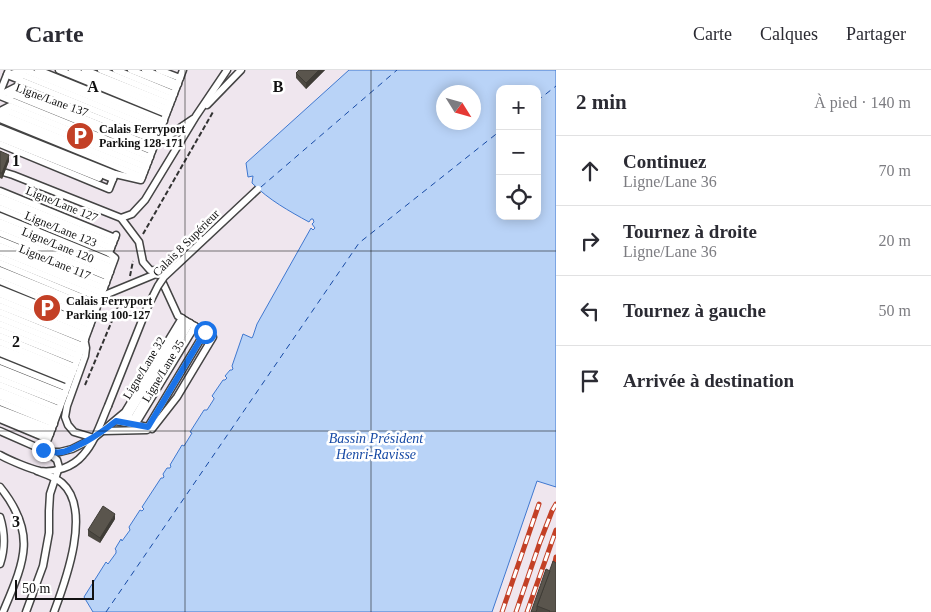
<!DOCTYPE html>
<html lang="fr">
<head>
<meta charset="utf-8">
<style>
  body { margin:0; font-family:Georgia,serif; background:#f7f7f7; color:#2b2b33 }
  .controls { position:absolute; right:15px; top:15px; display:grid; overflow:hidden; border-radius:10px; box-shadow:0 2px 12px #0003 }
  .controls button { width:45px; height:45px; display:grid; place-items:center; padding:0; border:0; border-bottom:1px solid #e1e1e2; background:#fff; color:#2b2b33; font:25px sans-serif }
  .compass { position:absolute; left:436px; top:15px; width:45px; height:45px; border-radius:50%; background:#fff; box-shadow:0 2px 12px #0003; rotate:127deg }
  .scale { position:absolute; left:15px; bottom:12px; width:79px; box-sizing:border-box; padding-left:5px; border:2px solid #111; border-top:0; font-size:14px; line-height:18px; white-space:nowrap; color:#111; -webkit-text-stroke:4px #fff; paint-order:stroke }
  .stop { position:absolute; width:15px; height:15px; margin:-11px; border:4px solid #1a73e8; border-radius:50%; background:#fff }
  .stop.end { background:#1a73e8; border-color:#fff; box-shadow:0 1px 5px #0008 }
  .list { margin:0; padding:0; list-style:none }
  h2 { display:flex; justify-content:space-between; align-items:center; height:65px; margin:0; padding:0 20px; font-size:21px }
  h2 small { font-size:16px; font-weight:400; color:#7c7c81 }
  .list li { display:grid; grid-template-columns:32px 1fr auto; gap:15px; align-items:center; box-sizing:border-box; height:70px; padding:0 20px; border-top:1px solid #e1e1e2 }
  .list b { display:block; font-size:19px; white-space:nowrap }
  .list p { margin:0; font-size:16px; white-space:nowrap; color:#7c7c81 }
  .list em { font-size:16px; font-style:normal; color:#7c7c81 }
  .icon { flex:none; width:28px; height:28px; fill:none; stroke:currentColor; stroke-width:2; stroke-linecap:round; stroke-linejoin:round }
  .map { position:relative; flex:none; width:556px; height:542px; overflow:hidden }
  header { display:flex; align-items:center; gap:30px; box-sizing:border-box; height:70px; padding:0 25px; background:#fff; border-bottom:1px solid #e1e1e2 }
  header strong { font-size:24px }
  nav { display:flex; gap:28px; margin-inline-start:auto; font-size:18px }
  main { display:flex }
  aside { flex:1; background:#fff }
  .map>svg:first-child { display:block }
</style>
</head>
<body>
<header>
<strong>Carte</strong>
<nav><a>Carte</a><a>Calques</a><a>Partager</a></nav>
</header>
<main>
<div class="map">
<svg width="556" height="542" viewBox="0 0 556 542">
  <rect width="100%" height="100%" fill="#fffff5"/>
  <!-- industrial -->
  <g fill="#efe6ee">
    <polygon points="0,0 349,0 246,93 249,107 253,106 310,152 311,149 313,149 315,157 313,160 311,159 257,254 253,266 252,268 243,264 232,296 233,298 232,300 229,300 225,306 227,308 225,310 212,326 214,328 214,329 207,340 204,340 190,361 192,363 184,376 182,375 163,408 162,408 142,436 144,439 142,441 140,440 124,469 122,471 121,470 115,478 116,480 116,483 110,491 108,494 106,492 84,527 93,542 0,542"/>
    <polygon points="537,410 556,417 556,542 492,542"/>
  </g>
  <!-- water -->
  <path fill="#b9d3f7" stroke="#3f77cf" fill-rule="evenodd" d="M349 0H556V417L537 411 492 542H93L84 527 106 492 108 494 116 483V480L115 479 121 469 122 471 130 460 129 457 140 440 142 441 144 439 142 437 161 408H163L164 407 163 404 167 398H170L171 396 170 395 182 375 184 376 192 363 190 362 204 340H207L214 329V328L212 326 223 310H225L227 308 225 306 230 300H232L233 299 232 296 243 264 252 268 253 266 257 254 311 158 313 160 315 158 312 154 314 152 313 149H311L309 152C289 141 269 130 252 113L253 106 248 107 246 93ZM500 19H537V146H500ZM443 22H473V52H443Z"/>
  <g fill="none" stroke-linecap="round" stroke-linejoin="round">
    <!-- ferry -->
    <g stroke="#174aa5" stroke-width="1" stroke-dasharray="6 5" stroke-linecap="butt">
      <polyline points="537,31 556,16"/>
      <polyline points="261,117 397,0"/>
      <polyline points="106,542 359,173 500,61"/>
    </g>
    <defs>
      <g id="service">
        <polyline points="38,0 164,51"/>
        <polyline points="59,0 166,44"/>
        <polyline points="72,0 168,39"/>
        <polyline points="85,0 170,34"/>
        <polyline points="101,0 172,29"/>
        <polyline points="116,0 174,24"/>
        <polyline points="131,0 176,18"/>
        <polyline points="145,0 178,14"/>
        <polyline points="159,0 180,8"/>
        <polyline points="7,5 25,0 162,56"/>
        <polyline points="16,5 23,5 160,61"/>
        <polyline points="10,6 158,66"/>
        <polyline points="0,22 8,2"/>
        <polyline points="11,22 17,21 154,77"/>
        <polyline points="0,25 18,16 156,71"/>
        <polyline points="9,25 14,25 152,81"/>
        <polyline points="0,26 150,87"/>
        <polyline points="207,35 241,0"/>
        <polyline points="0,41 10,36 148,92"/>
        <polyline points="1,43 8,41 146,97"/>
        <polyline points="0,46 6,46 144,102"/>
        <polyline points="0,49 142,107"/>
        <polyline points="0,58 115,104"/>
        <polyline points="0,63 113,109"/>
        <polyline points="0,68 99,108"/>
        <polyline points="0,74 109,119 115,104 141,110 183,0"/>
        <polyline points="155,75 193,49"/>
        <polyline points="0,101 13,105 121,148 139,172 143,192 150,200 164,201"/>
        <polyline points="0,121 115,168"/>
        <polyline points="0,127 113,173"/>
        <polyline points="0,132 111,178"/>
        <polyline points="0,138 109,183"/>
        <polyline points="0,146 113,192"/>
        <polyline points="121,148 132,144 145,130 196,46 227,0"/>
        <polyline points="0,152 111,197"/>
        <polyline points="0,157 110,202"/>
        <polyline points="0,163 108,207"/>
        <polyline points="0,170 106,213"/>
        <polyline points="0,176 104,218"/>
        <polyline points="0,181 102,223"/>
        <polyline points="0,187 100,228"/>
        <polyline points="0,193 98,234"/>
        <polyline points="0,200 96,239"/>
        <polyline points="0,205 94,244"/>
        <polyline points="0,211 92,249"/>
        <polyline points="0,219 90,255"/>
        <polyline points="0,224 88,260"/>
        <polyline points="100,227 163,201"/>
        <polyline points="0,230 86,265"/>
        <polyline points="0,236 85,270"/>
        <polyline points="0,242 83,276"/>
        <polyline points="0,248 81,281"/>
        <polyline points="0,254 79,286"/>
        <polyline points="0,260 77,291"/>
        <polyline points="0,266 75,297"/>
        <polyline points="0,272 73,302"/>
        <polyline points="85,273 86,278 85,286 67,336 65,347 68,355 74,362 94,368"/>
        <polyline points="0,278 71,306"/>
        <polyline points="0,283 69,311"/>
        <polyline points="0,291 67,318"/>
        <polyline points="0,298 65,324"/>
        <polyline points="0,303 63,328"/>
        <polyline points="0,309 61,333"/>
        <polyline points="0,315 59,339"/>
        <polyline points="0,321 57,344"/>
        <polyline points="0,326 55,349"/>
        <polyline points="0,332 54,354"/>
        <polyline points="0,339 52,359"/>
        <polyline points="0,344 50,364"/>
        <polyline points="124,348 129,345 186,251"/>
        <polyline points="0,349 48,369 115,188 109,183 116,165"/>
        <polyline points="129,349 134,348 190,253"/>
        <polyline points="116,351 148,357 205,262"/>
        <polyline points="129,351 138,350 195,256"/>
        <polyline points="152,359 177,327 213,267 178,246 161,209 161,206"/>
        <polyline points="0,361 43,380 55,382 60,382 72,379 94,368 125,342 182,248"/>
        <polyline points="103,361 147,360"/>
        <path d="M0 385C9 390 30 399 40 401 55 403 73 397 83 385 95 372 101 352 108 336"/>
        <path d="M37 401C45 404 55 407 62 413 92 439 66 510 54 542"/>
        <path d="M0 417C38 464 24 492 3 542"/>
        <path d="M0 447C5 463 5 479 0 494"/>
        <polyline points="26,542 43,496 49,463 49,441 50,424 59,397 57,390 46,381"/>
      </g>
    </defs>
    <!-- service casing -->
    <use href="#service" stroke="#444" stroke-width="9"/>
    <!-- path -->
    <g stroke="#333" stroke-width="2" stroke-dasharray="5 2.5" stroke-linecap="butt">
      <polyline points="143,164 213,42"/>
      <polyline points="130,206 133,191"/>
      <polyline points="85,315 122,227"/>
    </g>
    <!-- service -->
    <use href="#service" stroke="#fff" stroke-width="6"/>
    <defs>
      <g id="rail">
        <polyline points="553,502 556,487"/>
        <polyline points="502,542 539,434"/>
        <polyline points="516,542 540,472 552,441 556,434"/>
        <polyline points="527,542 556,460"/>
      </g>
    </defs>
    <!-- rail casing -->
    <use href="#rail" stroke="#c34026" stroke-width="5"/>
    <!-- rail -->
    <use href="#rail" stroke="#fff" stroke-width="3" stroke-dasharray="9" stroke-linecap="butt"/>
    <defs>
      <polyline id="service-bridge" points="108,336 147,238 158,216 164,207 258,119"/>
    </defs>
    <!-- service-bridge casing -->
    <use href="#service-bridge" stroke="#444" stroke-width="9" stroke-linecap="butt"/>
    <!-- service-bridge -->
    <use href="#service-bridge" stroke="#fff" stroke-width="6"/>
  </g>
  <!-- wall -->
  <g fill="#4d4942">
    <polygon points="299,0 325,0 306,19 296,8 296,3"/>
    <polygon points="0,81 9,91 2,109 0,108"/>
    <polygon points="115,449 100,473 88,466 88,460"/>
    <polygon points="550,501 556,542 531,542"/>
  </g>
  <!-- shaded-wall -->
  <g fill="#3f3c36">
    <polygon points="319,0 325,0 306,19 306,13"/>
    <polygon points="9,85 9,91 2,109 2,103"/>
    <polygon points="115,444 115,449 100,473 100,468"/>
  </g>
  <!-- building -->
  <g fill="#5a554d" stroke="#3f3c36">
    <polygon points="299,0 319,0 306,13 296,3"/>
    <polygon points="0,81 9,85 2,103 0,103"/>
    <polygon points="103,436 115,444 100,468 88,460"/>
    <polygon points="553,491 556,493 556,542 549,542 550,541 537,536"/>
    <polygon points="546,499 550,501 537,536 537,539 536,542 531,542"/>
  </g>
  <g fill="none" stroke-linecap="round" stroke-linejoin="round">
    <!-- route -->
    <path stroke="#1a73e8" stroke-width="6" d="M43 380C64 386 68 380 85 372 96 366 106 359 116 351L148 357 205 262"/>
  </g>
  <!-- grid -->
  <path fill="none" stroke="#111" stroke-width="1" stroke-opacity="0.55" d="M185 0V542M371 0V542M0 181H556M0 361H556"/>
  <!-- icons -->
  <defs>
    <symbol id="parking-disc" viewBox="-11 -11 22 22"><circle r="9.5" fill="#c34026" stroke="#fff"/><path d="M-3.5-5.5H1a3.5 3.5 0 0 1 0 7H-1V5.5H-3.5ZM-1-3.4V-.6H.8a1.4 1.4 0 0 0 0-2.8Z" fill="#fff"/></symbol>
  </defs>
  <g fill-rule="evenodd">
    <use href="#parking-disc" x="64" y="50" width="32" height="32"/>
    <use href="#parking-disc" x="31" y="222" width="32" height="32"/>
  </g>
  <g text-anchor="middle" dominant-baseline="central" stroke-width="5" stroke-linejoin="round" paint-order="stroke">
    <!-- street labels -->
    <g font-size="12" fill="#111" stroke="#fff">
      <text transform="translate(52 30) rotate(20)">Ligne/Lane 137</text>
      <text transform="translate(62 134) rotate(22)">Ligne/Lane 127</text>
      <text transform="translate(61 159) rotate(22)">Ligne/Lane 123</text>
      <text transform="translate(186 173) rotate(-45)">Calais 8 Supérieur</text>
      <text transform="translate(58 175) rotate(22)">Ligne/Lane 120</text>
      <text transform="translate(55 192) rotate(22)">Ligne/Lane 117</text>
      <text transform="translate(144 298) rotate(-59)">Ligne/Lane 32</text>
      <text transform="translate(163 301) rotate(-59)">Ligne/Lane 35</text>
    </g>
    <!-- poi labels -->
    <g font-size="12" font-weight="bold" fill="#111" stroke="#fff" text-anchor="start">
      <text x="99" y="59">Calais Ferryport<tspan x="99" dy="14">Parking 128-171</tspan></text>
      <text x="66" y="231">Calais Ferryport<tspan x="66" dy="14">Parking 100-127</tspan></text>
    </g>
    <!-- water labels -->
    <g font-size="14" font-style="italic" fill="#174aa5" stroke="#fff">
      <text x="376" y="368">Bassin Président<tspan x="376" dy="16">Henri-Ravisse</tspan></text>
    </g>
  </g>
  <g font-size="16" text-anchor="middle" font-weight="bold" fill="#111" stroke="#fff" stroke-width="5" stroke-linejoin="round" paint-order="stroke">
    <text x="93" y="22">A</text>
    <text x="278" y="22">B</text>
    <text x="16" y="96">1</text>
    <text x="16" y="277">2</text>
    <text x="16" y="457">3</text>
  </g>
</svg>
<div class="controls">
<button>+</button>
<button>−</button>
<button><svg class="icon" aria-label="locate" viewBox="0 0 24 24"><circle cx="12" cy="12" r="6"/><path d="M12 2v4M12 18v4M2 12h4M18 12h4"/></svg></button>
</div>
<svg class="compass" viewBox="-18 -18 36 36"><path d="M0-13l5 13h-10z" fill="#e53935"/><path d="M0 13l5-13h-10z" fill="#7c7c81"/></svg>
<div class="scale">50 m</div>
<div class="stop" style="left:205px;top:262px"></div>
<div class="stop end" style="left:43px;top:380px"></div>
</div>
<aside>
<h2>2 min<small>À pied · 140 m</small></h2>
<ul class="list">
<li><svg class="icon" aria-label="ahead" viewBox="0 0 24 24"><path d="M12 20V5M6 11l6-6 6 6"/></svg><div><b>Continuez</b><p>Ligne/Lane 36</p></div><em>70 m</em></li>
<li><svg class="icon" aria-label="right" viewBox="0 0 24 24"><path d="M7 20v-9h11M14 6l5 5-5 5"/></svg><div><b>Tournez à droite</b><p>Ligne/Lane 36</p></div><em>20 m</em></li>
<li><svg class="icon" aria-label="left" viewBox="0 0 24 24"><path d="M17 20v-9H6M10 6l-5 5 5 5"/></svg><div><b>Tournez à gauche</b></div><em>50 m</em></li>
<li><svg class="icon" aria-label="arrive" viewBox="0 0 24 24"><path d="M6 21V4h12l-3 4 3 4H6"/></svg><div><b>Arrivée à destination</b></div></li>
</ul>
</aside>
</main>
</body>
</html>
